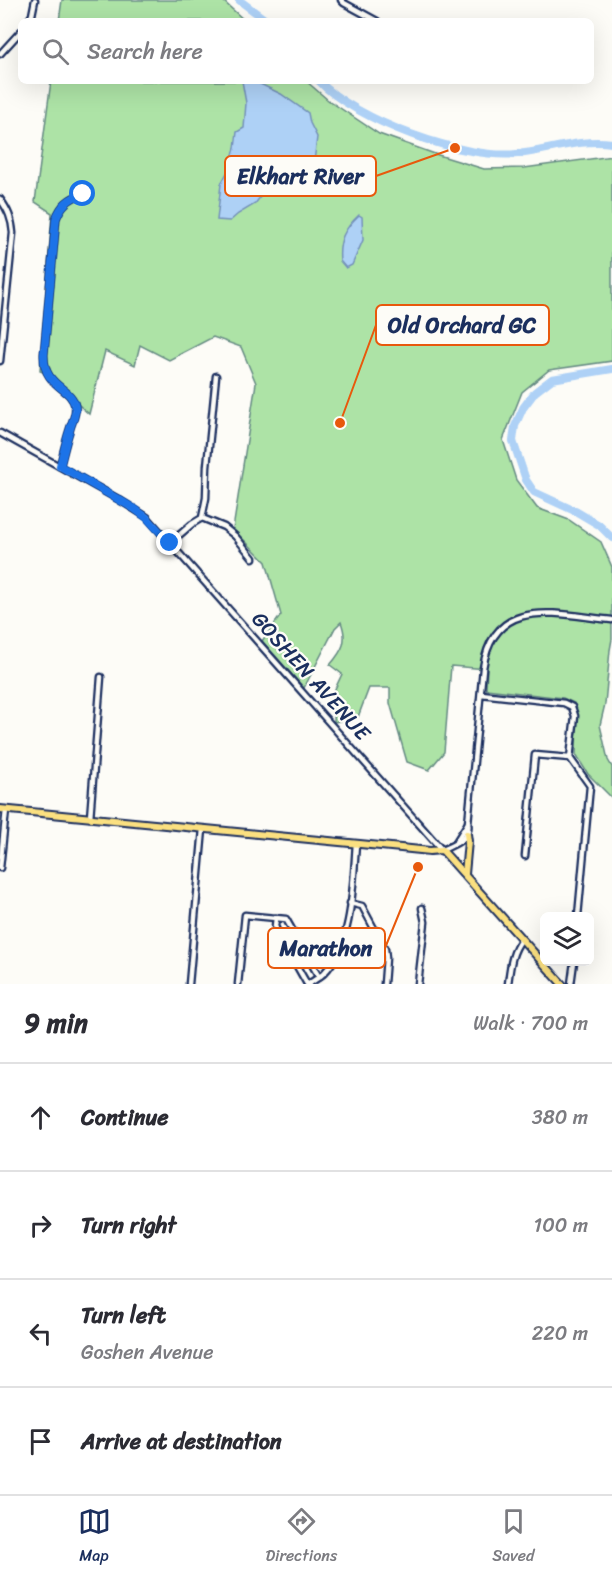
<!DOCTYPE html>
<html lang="en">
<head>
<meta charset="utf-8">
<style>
  body { margin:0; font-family:Sriracha,sans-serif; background:#f7f7f7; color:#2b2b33 }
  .controls { position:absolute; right:18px; bottom:18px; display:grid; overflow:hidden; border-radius:9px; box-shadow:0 6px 24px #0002 }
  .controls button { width:54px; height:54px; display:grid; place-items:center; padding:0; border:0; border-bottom:2px solid #e1e1e2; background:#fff; color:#2b2b33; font:30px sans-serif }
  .stop { position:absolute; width:18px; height:18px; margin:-14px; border:4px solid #1a73e8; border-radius:50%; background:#fff }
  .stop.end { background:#1a73e8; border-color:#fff; box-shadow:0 2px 6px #0008 }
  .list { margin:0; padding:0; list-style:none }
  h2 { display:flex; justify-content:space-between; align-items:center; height:78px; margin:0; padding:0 24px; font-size:26px }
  h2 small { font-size:20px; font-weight:400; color:#7c7c81 }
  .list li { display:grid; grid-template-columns:39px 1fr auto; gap:18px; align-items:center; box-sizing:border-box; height:108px; padding:0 24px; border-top:2px solid #e1e1e2 }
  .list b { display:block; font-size:22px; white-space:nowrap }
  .list p { margin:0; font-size:20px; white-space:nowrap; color:#7c7c81 }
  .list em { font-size:20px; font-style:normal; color:#7c7c81 }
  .icon { flex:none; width:33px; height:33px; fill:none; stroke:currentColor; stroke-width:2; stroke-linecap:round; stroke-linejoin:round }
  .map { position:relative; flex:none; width:612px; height:984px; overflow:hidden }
  .search { position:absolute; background:#fff; box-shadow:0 6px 24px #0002; left:18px; right:18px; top:18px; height:66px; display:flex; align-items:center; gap:15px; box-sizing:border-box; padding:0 21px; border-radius:9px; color:#7c7c81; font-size:22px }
  .sheet { height:510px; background:#fff }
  nav { display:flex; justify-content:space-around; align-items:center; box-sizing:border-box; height:84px; border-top:2px solid #e1e1e2; background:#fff; font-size:16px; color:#7c7c81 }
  nav a { display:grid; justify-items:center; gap:3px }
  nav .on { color:#1b2f5e }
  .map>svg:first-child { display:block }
</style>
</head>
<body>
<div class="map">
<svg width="612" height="984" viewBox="0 0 612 984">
  <rect width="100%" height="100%" fill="#fdfcf7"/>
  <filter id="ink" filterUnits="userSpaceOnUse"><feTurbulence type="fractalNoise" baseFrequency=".0167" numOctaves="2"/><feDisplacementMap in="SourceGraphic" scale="12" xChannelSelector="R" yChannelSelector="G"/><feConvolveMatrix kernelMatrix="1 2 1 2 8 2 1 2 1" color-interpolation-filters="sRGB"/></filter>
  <g filter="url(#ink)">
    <!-- green -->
    <g fill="#ade3a6" stroke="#648982" stroke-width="1.5">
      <polygon points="62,0 222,0 245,21 59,21"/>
      <path d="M51 81H306L328 100 379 134 435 154 484 169 524 168 612 156V361L549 370 522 392 503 440 516 480 537 508 569 520 601 542 612 567V639L610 650 605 704 600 725 608 760 612 767V798L588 774 576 755 577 713 574 703 563 698 486 689 487 669 451 666 444 752 429 770 407 762 390 703V688H369L358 717 334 722 335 689 342 674 330 665C343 650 348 641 341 622L335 628 304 688 262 641 281 615 266 562 233 529 256 383 241 347 213 337 169 360 140 345 135 365 105 351 89 414 40 370 52 213 35 202Z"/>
    </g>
    <!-- water -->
    <g fill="#aed1f6" stroke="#7390b9" stroke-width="1.5">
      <polygon points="242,81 254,81 281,94 308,113 310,123 317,137 314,162 312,169 296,175 263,193 255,204 238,214 230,221 217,220 221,184 229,169 235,148 237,132 244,128 246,103"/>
      <path d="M359 215 362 217 363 240 352 265 346 268 340 261C338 241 344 229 359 215Z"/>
    </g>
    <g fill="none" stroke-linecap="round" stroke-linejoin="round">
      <!-- river -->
      <g stroke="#aed1f6" stroke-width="8">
        <polyline points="239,0 267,21"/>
        <path d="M319 81C355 120 464 160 517 154 548 151 580 138 612 143"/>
        <polyline points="612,369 552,379 535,392 523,408 515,426 513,441 526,480 534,492 577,512 599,525 612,538"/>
      </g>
      <defs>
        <g id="minor">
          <polyline points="341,0 344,3 377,21"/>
          <polyline points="28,21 32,15 35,0"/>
          <polyline points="0,54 21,31"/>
          <path d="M0 199C8 210 12 219 13 233L0 361"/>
          <path d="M0 433 118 499 147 517 442 850C455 844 471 839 468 823L483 668C494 594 559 615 612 620"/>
          <path d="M60 466C63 454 66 441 70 429 72 421 77 414 75 406 71 386 43 388 44 354L56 219C61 205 69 198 83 194"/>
          <polyline points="202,518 224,527 235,536 253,558"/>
          <polyline points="170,543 192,524 202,518 206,498 207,466 216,376"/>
          <polyline points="481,694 564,703 572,707 575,716 570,758 590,786 578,916"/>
          <polyline points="90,818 101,677"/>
          <polyline points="456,842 468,823"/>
          <polyline points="525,856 535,755 570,758"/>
          <polyline points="0,868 6,810"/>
          <polyline points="350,903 362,906 385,949 386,958 384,984"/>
          <polyline points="276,918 275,926 277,931 307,984"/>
          <polyline points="189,984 203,829"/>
          <polyline points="238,984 245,915 286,919 319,977"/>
          <path d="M309 984C314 980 320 977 324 973 353 944 353 883 356 844"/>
          <polyline points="418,984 425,922 422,908"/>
          <path d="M508 984C510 969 511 952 522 939"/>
          <polyline points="571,984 574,962"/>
        </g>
        <g id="major">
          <polyline points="0,809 401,848 430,851 442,850 562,984"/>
          <polyline points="465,874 468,841 467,834"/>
        </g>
      </defs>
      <!-- minor casing -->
      <use href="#minor" stroke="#1b2f5e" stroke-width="9"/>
      <!-- major casing -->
      <use href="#major" stroke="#1b2f5e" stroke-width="10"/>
      <!-- minor -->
      <use href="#minor" stroke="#fdfcf7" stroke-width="4.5"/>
      <!-- major -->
      <use href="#major" stroke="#fbe080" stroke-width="6"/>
    </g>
  </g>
  <g fill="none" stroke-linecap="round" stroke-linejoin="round" filter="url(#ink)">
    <!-- route -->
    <path stroke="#1a73e8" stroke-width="8" d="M83 194C69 198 61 205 56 219L44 354C43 388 71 386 75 406 77 414 72 421 70 429 66 441 63 454 60 466L135 509 147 518 170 543"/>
  </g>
  <g text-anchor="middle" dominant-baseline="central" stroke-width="4.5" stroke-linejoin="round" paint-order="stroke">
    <!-- street labels -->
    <g font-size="21" fill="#1b2f5e" stroke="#fdfcf7">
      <text transform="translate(311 676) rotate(48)">GOSHEN AVENUE</text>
    </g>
  </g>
  <!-- callouts -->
  <path fill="none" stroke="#e8590c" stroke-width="2" d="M455 148L376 176M340 423L376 325M418 867L385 948"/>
  <g fill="#e8590c" stroke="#fdfcf7" stroke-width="2">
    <circle cx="455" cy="148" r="6"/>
    <circle cx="340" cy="423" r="6"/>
    <circle cx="418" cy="867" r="6"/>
  </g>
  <g fill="#fdfcf7" stroke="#e8590c" stroke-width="2">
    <rect x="225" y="156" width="151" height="40" rx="6"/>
    <rect x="376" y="305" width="173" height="40" rx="6"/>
    <rect x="268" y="928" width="117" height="40" rx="6"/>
  </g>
  <g font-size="22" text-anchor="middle" font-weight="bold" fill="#1b2f5e">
    <text x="300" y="184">Elkhart River</text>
    <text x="462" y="333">Old Orchard GC</text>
    <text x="326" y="956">Marathon</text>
  </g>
</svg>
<div class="controls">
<button><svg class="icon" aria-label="layers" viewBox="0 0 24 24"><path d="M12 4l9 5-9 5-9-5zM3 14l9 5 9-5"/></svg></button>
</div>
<div class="stop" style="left:83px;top:194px"></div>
<div class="stop end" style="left:170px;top:543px"></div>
<div class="search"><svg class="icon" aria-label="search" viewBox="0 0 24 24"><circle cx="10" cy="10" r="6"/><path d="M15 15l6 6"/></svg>Search here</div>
</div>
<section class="sheet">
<h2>9 min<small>Walk · 700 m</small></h2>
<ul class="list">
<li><svg class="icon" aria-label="ahead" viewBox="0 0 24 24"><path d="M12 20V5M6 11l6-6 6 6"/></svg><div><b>Continue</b></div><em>380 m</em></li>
<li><svg class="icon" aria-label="right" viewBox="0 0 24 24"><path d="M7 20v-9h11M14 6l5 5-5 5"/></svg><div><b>Turn right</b></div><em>100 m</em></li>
<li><svg class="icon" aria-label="left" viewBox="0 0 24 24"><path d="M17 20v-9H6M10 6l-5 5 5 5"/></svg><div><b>Turn left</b><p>Goshen Avenue</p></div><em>220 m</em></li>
<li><svg class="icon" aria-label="arrive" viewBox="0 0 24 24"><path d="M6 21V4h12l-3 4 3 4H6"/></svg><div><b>Arrive at destination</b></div></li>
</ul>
</section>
<nav>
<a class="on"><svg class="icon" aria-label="map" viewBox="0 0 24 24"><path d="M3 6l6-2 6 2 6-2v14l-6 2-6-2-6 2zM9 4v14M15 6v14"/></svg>Map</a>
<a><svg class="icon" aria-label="directions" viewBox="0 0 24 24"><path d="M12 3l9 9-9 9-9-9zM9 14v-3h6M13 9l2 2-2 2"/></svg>Directions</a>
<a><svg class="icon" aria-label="saved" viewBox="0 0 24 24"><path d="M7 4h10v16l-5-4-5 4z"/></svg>Saved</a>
</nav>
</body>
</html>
